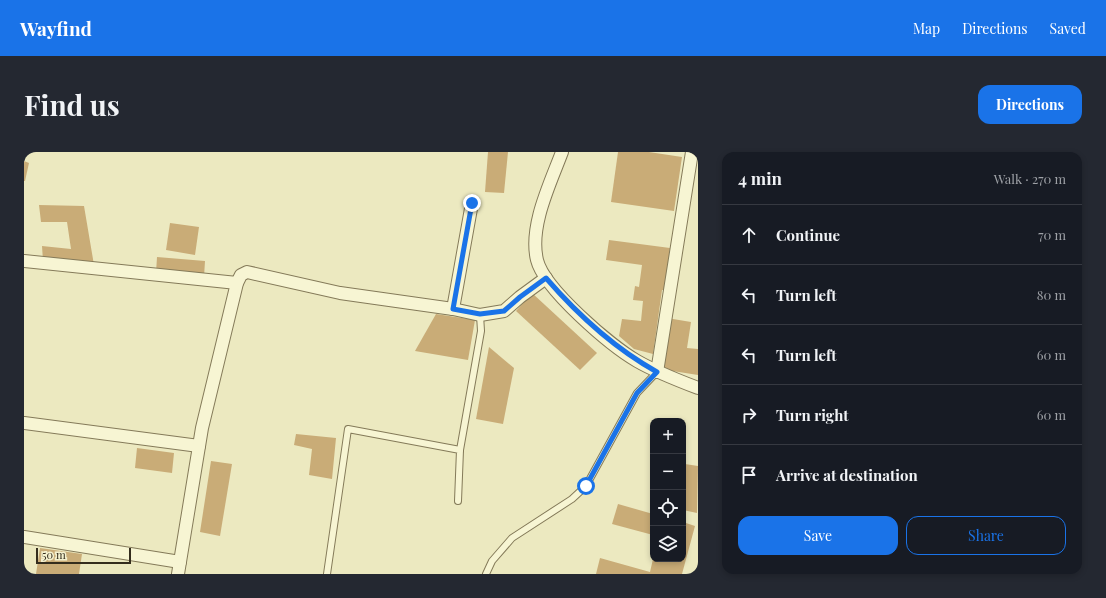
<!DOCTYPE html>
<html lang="en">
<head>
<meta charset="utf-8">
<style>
  body { margin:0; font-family:"Playfair Display",serif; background:#242831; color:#f1f3f6 }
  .controls { position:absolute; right:12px; bottom:12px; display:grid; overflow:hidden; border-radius:8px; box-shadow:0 2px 6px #0003 }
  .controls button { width:36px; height:36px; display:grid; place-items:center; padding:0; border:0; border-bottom:1px solid #363941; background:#171b24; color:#f1f3f6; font:20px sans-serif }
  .scale { position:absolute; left:12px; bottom:10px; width:95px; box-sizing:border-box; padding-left:4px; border:2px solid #342d1d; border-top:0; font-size:11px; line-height:14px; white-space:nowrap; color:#342d1d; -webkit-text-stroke:3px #f4f1cf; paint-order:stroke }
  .stop { position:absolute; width:12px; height:12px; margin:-9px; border:3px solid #1a73e8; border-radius:50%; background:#fff }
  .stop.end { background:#1a73e8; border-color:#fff; box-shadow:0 1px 4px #0008 }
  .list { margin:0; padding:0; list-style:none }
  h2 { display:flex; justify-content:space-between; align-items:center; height:52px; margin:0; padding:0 16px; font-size:17px }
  h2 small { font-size:13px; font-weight:400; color:#9ea1a6 }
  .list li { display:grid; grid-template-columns:26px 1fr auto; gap:12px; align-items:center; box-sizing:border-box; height:60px; padding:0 16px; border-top:1px solid #363941 }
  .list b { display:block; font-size:15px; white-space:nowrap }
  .list em { font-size:13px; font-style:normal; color:#9ea1a6 }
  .actions { display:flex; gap:8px; padding:12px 16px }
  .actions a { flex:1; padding:9px 0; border:1px solid #1a73e8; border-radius:12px; text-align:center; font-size:14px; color:#1a73e8 }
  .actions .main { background:#1a73e8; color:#fff }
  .icon { flex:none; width:22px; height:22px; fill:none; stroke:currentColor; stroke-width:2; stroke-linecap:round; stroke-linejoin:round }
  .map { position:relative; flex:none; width:674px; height:422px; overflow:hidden; border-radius:12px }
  header { display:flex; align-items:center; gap:24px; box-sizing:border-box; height:56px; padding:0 20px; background:#1a73e8; color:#fff }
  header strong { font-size:19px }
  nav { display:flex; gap:22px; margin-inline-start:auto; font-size:14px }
  .intro { display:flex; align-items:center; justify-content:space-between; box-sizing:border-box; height:96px; padding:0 24px }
  h1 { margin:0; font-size:28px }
  .button { padding:10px 18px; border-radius:12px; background:#1a73e8; color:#fff; font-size:14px; font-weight:700 }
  main { display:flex; gap:24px; padding:0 24px }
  aside { flex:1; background:#171b24; border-radius:12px; box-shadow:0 2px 6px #0003 }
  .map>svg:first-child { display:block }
</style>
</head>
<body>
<header>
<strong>Wayfind</strong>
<nav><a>Map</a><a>Directions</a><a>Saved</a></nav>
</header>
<div class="intro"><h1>Find us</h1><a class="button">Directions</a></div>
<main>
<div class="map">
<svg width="674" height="422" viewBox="0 0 674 422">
  <rect width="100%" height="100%" fill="#ece9c0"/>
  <!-- building -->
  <g fill="#c9ac77">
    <polygon points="464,0 484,0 480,41 461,40"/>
    <polygon points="594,0 625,0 658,5 650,59 587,50"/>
    <polygon points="0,9 5,11 1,29 0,29"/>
    <polygon points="15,53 60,54 70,113 19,109 18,94 47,97 43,70 17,70"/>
    <polygon points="146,71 175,75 171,103 142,98"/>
    <polygon points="585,88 646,96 641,138 638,138 629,202 610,197 595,184 598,167 617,169 619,149 609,148 611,134 615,135 618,113 582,108"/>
    <polygon points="133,105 181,109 180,125 132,121"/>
    <polygon points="508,141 573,201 556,218 492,159"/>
    <polygon points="412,162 451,168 444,208 391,199"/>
    <polygon points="643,166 667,170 663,196 674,197 674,223 636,217"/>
    <polygon points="465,195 490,216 479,272 452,267"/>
    <polygon points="272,282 312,286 308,327 285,323 288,297 270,293"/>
    <polygon points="113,296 150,301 148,321 111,316"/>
    <polygon points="187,309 208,312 196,384 176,380"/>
    <polygon points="661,312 674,314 673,361 659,358 659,321"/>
    <polygon points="594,352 629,362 629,383 588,372"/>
    <polygon points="659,370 671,374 658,422 572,422 576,406 626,420 629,407 659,407"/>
    <polygon points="16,396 58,402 55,422 12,422"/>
  </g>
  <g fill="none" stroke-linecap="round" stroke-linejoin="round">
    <defs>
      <g id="lane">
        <polyline points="436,298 457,179 456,163"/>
        <polyline points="303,422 324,277 436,298 434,349"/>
        <polyline points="462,422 468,409 488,386 548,347 562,334 613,241 633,220"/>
      </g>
      <g id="street">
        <path d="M538 0C526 32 505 74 513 108 520 137 587 194 613 209 632 220 653 228 674 236"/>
        <polyline points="0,109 213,131"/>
        <polyline points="429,157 448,51"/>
        <polyline points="633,220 668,0"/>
        <polyline points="0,271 175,294"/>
        <polyline points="0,385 156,410"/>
        <polyline points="154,422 178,276 213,131 217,123 223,120 316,141 429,157 456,163 480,159 496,145 522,126"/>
      </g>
    </defs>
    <!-- lane casing -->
    <use href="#lane" stroke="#847a59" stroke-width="8"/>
    <!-- street casing -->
    <use href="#street" stroke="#847a59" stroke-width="14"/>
    <!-- lane -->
    <use href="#lane" stroke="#f7f5d3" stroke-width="6"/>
    <!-- street -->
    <use href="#street" stroke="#f7f5d3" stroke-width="12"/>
  </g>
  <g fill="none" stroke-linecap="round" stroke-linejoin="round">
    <!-- route -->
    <path stroke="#1a73e8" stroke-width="5" d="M448 51 429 157 456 162 480 159 496 145 522 126C554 163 590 196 633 220L613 241 562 334"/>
  </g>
</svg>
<div class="controls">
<button>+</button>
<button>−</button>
<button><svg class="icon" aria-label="locate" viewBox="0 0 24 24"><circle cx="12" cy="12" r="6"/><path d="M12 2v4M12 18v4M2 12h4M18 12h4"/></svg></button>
<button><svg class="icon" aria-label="layers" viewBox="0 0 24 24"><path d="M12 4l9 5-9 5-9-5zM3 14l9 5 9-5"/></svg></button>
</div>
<div class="scale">50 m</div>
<div class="stop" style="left:562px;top:334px"></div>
<div class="stop end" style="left:448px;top:51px"></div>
</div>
<aside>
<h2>4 min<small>Walk · 270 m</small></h2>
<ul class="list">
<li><svg class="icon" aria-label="ahead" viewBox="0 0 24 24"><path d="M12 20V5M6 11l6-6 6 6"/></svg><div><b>Continue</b></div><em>70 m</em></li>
<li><svg class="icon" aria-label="left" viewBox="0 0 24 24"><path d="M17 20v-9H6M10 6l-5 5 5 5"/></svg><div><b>Turn left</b></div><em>80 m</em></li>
<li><svg class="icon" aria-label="left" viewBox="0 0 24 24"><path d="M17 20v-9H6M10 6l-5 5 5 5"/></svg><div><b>Turn left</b></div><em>60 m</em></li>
<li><svg class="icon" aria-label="right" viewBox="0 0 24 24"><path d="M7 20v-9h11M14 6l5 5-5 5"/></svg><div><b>Turn right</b></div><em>60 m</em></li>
<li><svg class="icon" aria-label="arrive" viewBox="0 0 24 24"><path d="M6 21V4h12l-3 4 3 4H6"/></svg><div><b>Arrive at destination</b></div></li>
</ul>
<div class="actions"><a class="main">Save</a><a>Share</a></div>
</aside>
</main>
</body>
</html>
